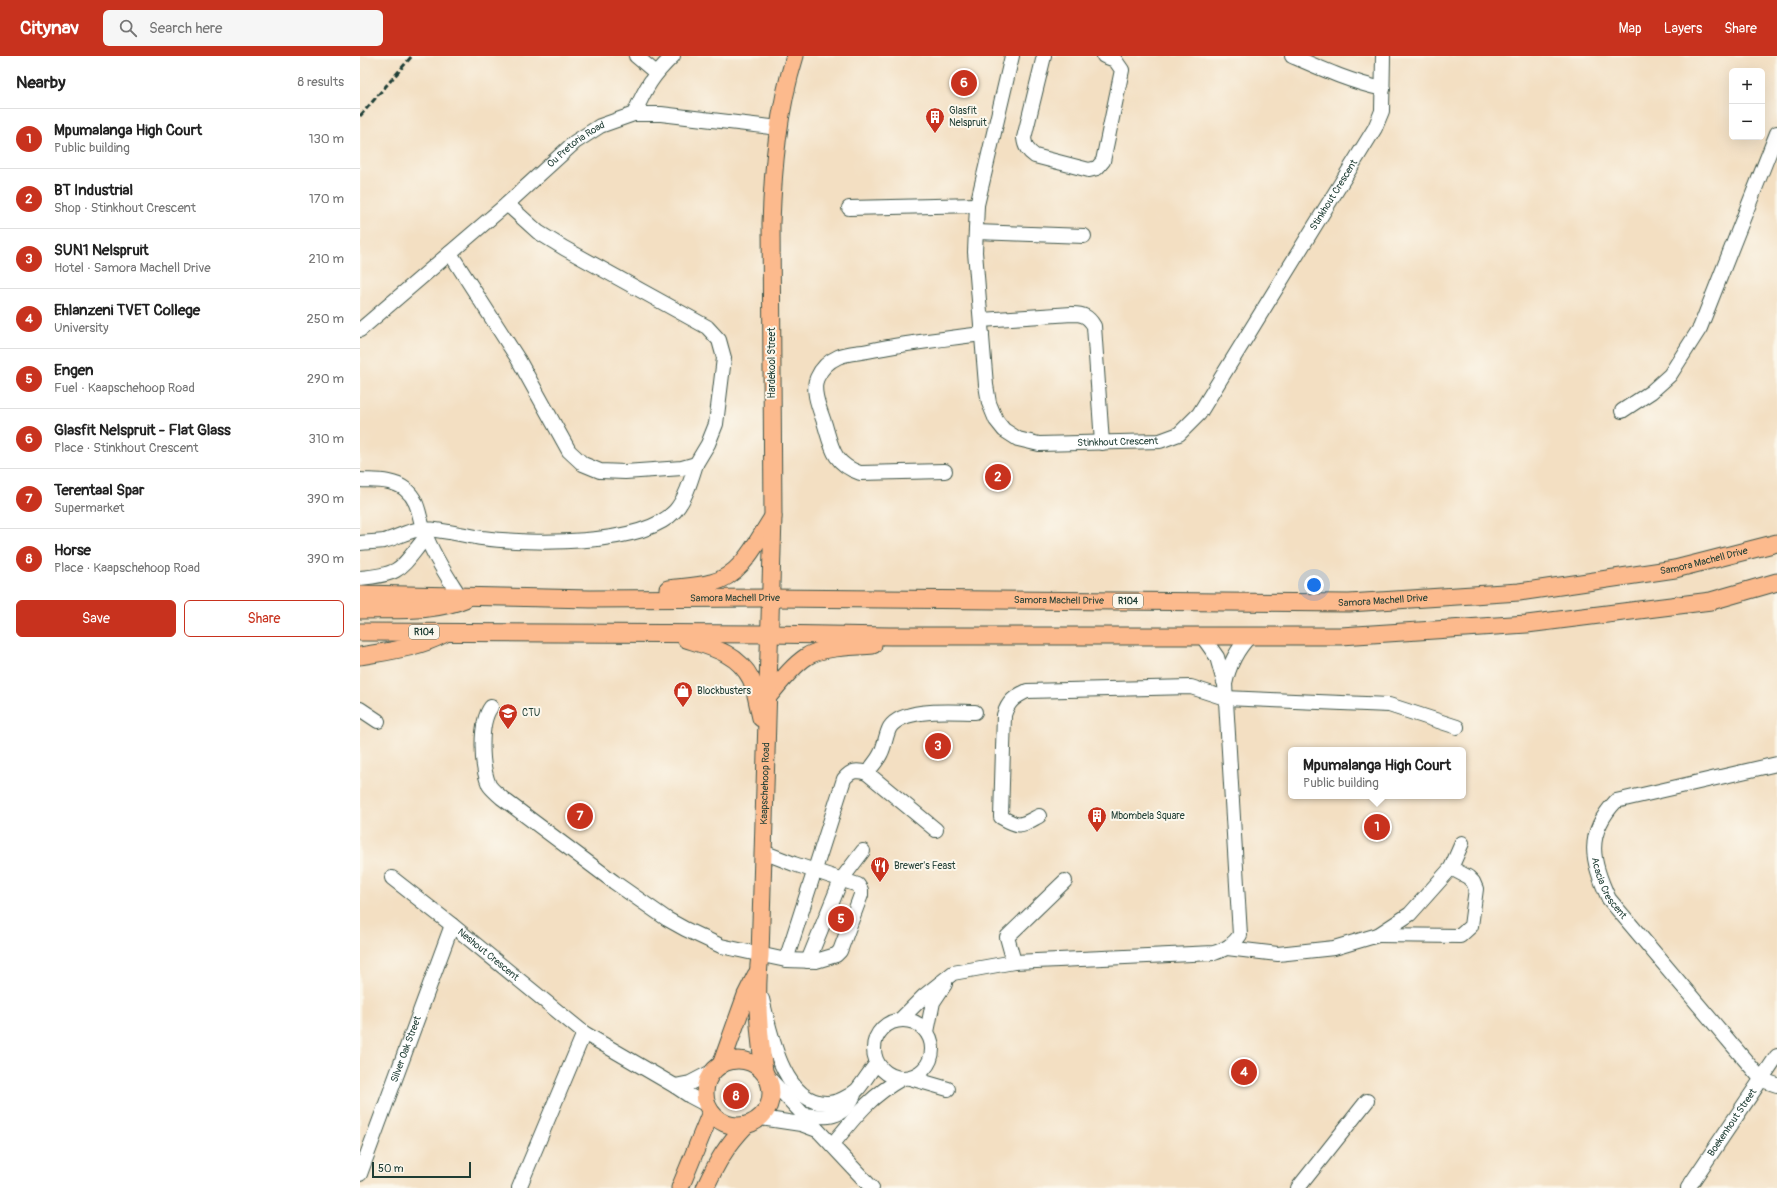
<!DOCTYPE html>
<html lang="en">
<head>
<meta charset="utf-8">
<style>
  body { margin:0; font-family:Pangolin,sans-serif; background:#f6f6f6; color:#222 }
  .controls { position:absolute; right:12px; top:12px; display:grid; overflow:hidden; border-radius:6px; box-shadow:0 4px 16px #0002 }
  .controls button { width:36px; height:36px; display:grid; place-items:center; padding:0; border:0; border-bottom:1px solid #e0e0e0; background:#fff; color:#222; font:20px sans-serif }
  .scale { position:absolute; left:12px; bottom:10px; width:99px; box-sizing:border-box; padding-left:4px; border:2px solid #1f3d34; border-top:0; font-size:11px; line-height:14px; white-space:nowrap; color:#1f3d34; -webkit-text-stroke:3px #fbf7ec; paint-order:stroke }
  .you { position:absolute; left:954px; top:529px; width:14px; height:14px; margin:-10px; border:3px solid #fff; border-radius:50%; background:#1a73e8; box-shadow:0 0 0 6px #1a73e833 }
  .badge { display:grid; place-items:center; width:26px; height:26px; border-radius:50%; background:#c8321e; color:#fff; font-size:13px; font-weight:700 }
  .pin { position:absolute; translate:-50% -50%; border:2px solid #fff; box-shadow:0 1px 4px #0006 }
  .popup { position:absolute; left:928px; top:691px; width:178px; height:52px; box-sizing:border-box; display:grid; place-content:center; border-radius:6px; background:#fff; filter:drop-shadow(0 1px 3px #0005); font-size:13px; white-space:nowrap; color:#767676 }
  .popup b { font-size:15px; color:#222 }
  .popup::after { content:''; position:absolute; left:50%; top:100%; margin-left:-8px; border:8px solid transparent; border-top-color:#fff }
  .list { margin:0; padding:0; list-style:none }
  h2 { display:flex; justify-content:space-between; align-items:center; height:52px; margin:0; padding:0 16px; font-size:17px }
  h2 small { font-size:13px; font-weight:400; color:#767676 }
  .list li { display:grid; grid-template-columns:26px 1fr auto; gap:12px; align-items:center; box-sizing:border-box; height:60px; padding:0 16px; border-top:1px solid #e0e0e0 }
  .list b { display:block; font-size:15px; white-space:nowrap }
  .list p { margin:0; font-size:13px; white-space:nowrap; color:#767676 }
  .list em { font-size:13px; font-style:normal; color:#767676 }
  .actions { display:flex; gap:8px; padding:12px 16px }
  .actions a { flex:1; padding:9px 0; border:1px solid #c8321e; border-radius:6px; text-align:center; font-size:14px; color:#c8321e }
  .actions .main { background:#c8321e; color:#fff }
  .icon { flex:none; width:22px; height:22px; fill:none; stroke:currentColor; stroke-width:2; stroke-linecap:round; stroke-linejoin:round }
  .map { position:relative; flex:none; width:1417px; height:1132px; overflow:hidden }
  header { display:flex; align-items:center; gap:24px; box-sizing:border-box; height:56px; padding:0 20px; background:#c8321e; color:#fff }
  header strong { font-size:19px }
  nav { display:flex; gap:22px; margin-inline-start:auto; font-size:14px }
  .search { width:280px; height:36px; background:#f6f6f6; display:flex; align-items:center; gap:10px; box-sizing:border-box; padding:0 14px; border-radius:6px; color:#767676; font-size:15px }
  main { display:flex }
  aside { flex:1; background:#fff }
  .map>svg:first-child { display:block }
</style>
</head>
<body>
<header>
<strong>Citynav</strong>
<div class="search"><svg class="icon" aria-label="search" viewBox="0 0 24 24"><circle cx="10" cy="10" r="6"/><path d="M15 15l6 6"/></svg>Search here</div>
<nav><a>Map</a><a>Layers</a><a>Share</a></nav>
</header>
<main>
<aside>
<h2>Nearby<small>8 results</small></h2>
<ul class="list">
<li><span class="badge">1</span><div><b>Mpumalanga High Court</b><p>Public building</p></div><em>130 m</em></li>
<li><span class="badge">2</span><div><b>BT Industrial</b><p>Shop · Stinkhout Crescent</p></div><em>170 m</em></li>
<li><span class="badge">3</span><div><b>SUN1 Nelspruit</b><p>Hotel · Samora Machell Drive</p></div><em>210 m</em></li>
<li><span class="badge">4</span><div><b>Ehlanzeni TVET College</b><p>University</p></div><em>250 m</em></li>
<li><span class="badge">5</span><div><b>Engen</b><p>Fuel · Kaapschehoop Road</p></div><em>290 m</em></li>
<li><span class="badge">6</span><div><b>Glasfit Nelspruit - Flat Glass</b><p>Place · Stinkhout Crescent</p></div><em>310 m</em></li>
<li><span class="badge">7</span><div><b>Terentaal Spar</b><p>Supermarket</p></div><em>390 m</em></li>
<li><span class="badge">8</span><div><b>Horse</b><p>Place · Kaapschehoop Road</p></div><em>390 m</em></li>
</ul>
<div class="actions"><a class="main">Save</a><a>Share</a></div>
</aside>
<div class="map">
<svg width="1417" height="1132" viewBox="0 0 1417 1132">
  <rect width="100%" height="100%" fill="#fbf7ec"/>
  <filter id="ink" filterUnits="userSpaceOnUse"><feTurbulence type="fractalNoise" baseFrequency=".025" numOctaves="2"/><feDisplacementMap in="SourceGraphic" scale="8" xChannelSelector="R" yChannelSelector="G"/><feConvolveMatrix kernelMatrix="1 2 1 2 8 2 1 2 1" color-interpolation-filters="sRGB"/></filter>
  <filter id="wash" filterUnits="userSpaceOnUse"><feTurbulence type="fractalNoise" baseFrequency=".012" numOctaves="4" result="noise"/><feDisplacementMap in="SourceGraphic" scale="16" xChannelSelector="R" yChannelSelector="G"/><feGaussianBlur stdDeviation="0.9" result="paint"/><feColorMatrix in="noise" values="0 0 0 0 0 0 0 0 0 0 0 0 0 0 0 0 0 1.4 0 .05"/><feComposite in="paint" operator="in"/></filter>
  <g filter="url(#wash)">
    <rect width="100%" height="100%" fill="#f3dfc2"/>
  </g>
  <g filter="url(#ink)">
    <g fill="none" stroke-linecap="round" stroke-linejoin="round">
      <defs>
        <g id="minor">
          <polyline points="276,0 295,16"/>
          <path id="s1" d="M652 0 617 149 615 196 626 329 629 347 636 364 644 374 658 383 679 388 800 385 819 378 839 358 1015 72 1022 55 1023 0"/>
          <path d="M684 0 664 82C665 91 668 95 675 100L729 114 737 112 743 105 762 14 755 4 744 0"/>
          <path d="M932 0C962 13 991 26 1023 33"/>
          <path d="M274 58C286 31 292 20 313 0"/>
          <polyline points="489,152 617,149"/>
          <polyline points="616,176 724,180"/>
          <polyline points="90,197 158,303 209,395 223,408 240,415 265,416 322,412 336,408 348,388 356,368 364,302 359,284 347,271 204,192 178,176 147,148"/>
          <path d="M621 264 712 258C723 258 728 260 734 270L742 387"/>
          <path id="s2" d="M0 274 147 148 215 86 240 70 274 58H301L419 72"/>
          <polyline points="1262,355 1291,336 1310,319 1340,272 1417,77"/>
          <path d="M585 415 500 417C474 408 472 393 465 369 461 356 451 335 457 322 461 313 469 305 478 301 487 297 498 297 508 295 545 287 584 283 622 278"/>
          <path d="M0 424C14 425 33 423 45 433 61 446 58 463 66 480 74 501 87 520 99 539"/>
          <path d="M0 487C8 486 16 486 24 485 36 482 53 472 65 473 84 474 103 479 122 482 168 488 282 491 315 455 326 442 331 424 336 408"/>
          <path d="M0 522C44 518 40 512 66 481"/>
          <polyline points="842,580 857,601 864,626"/>
          <path d="M131 651C119 667 121 710 129 729 132 734 138 738 142 742L254 826 307 863 325 873 361 890 426 904 456 905 476 899 480 895 501 839V834L498 829 434 808 403 796"/>
          <polyline points="0,653 18,665"/>
          <path id="s3" d="M1417 708 1256 745C1225 778 1231 805 1249 843L1402 1024 1417 1029"/>
          <path d="M507 717C512 710 518 704 521 697 525 689 526 678 530 671 544 651 594 656 615 656"/>
          <path d="M679 760C660 770 660 772 641 761L644 659C648 646 654 641 667 635L831 631 865 642 1029 649 1097 671"/>
          <path id="s4" d="M32 822 92 869 224 977 315 1030 330 1040 347 1049"/>
          <path d="M705 825 647 881 654 906 854 897C866 893 873 889 880 879L865 628C869 609 876 594 890 580"/>
          <polyline points="1018,879 1100,880 1111,870 1116,833 1113,826 1108,821 1091,812"/>
          <polyline points="867,892 918,898 974,892 1018,879 1050,858 1091,812 1102,787"/>
          <path d="M426 904 484 723C491 714 497 714 507 717L576 774"/>
          <polyline points="448,905 481,824 503,795"/>
          <path d="M402 943C410 975 423 1048 467 1047 477 1047 489 1041 497 1034 504 1026 510 1015 517 1007"/>
          <circle cx="543" cy="993" r="29"/>
          <polyline points="540,964 564,940 593,917 654,906"/>
          <polyline points="567,976 573,946 585,928"/>
          <polyline points="408,1021 512,1132"/>
          <polyline points="550,1022 588,1033"/>
          <polyline points="315,1030 330,1027 353,1015"/>
          <path d="M444 1059C467 1062 483 1063 494 1039"/>
          <polyline points="401,1062 441,1068 457,1074"/>
          <path d="M472 1089C495 1061 509 1041 541 1023"/>
          <path id="s5" d="M0 1118 92 869"/>
          <polyline points="159,1132 224,977"/>
          <polyline points="938,1132 1007,1045"/>
          <path id="s6" d="M1328 1132 1417 1000"/>
        </g>
        <g id="major">
          <path d="M308 533C322 531 337 531 351 527 382 520 397 485 413 461"/>
          <path id="s7" d="M0 538 230 543 411 542 989 547 1159 536 1315 513 1417 487"/>
          <path d="M0 554C35 553 72 557 105 543"/>
          <polyline points="0,576 409,578 530,580 981,580 1167,568 1351,545 1417,526"/>
          <path d="M326 583C351 591 378 597 391 623 396 634 398 650 401 662"/>
          <path d="M0 600C29 595 58 592 84 578"/>
          <path d="M407 642C419 628 431 611 446 601 462 590 494 591 513 589"/>
          <circle cx="378" cy="1037" r="33"/>
          <polyline points="361,1009 386,939 396,919"/>
          <path id="s8" d="M404 1015C399 977 395 938 400 900L413 461 411 167C413 111 418 54 435 0"/>
          <polyline points="320,1132 351,1056"/>
          <path d="M345 1132C357 1106 366 1090 386 1069"/>
        </g>
      </defs>
      <!-- minor casing -->
      <use href="#minor" stroke="#3f5549" stroke-width="16"/>
      <!-- major casing -->
      <use href="#major" stroke="#3f5549" stroke-width="19"/>
      <!-- minor -->
      <use href="#minor" stroke="#fff" stroke-width="14"/>
      <!-- major -->
      <use href="#major" stroke="#fcba8d" stroke-width="17"/>
      <!-- rail -->
      <polyline stroke="#1f3d34" stroke-width="3" stroke-dasharray="6 3" stroke-linecap="butt" points="0,60 52,0"/>
    </g>
  </g>
  <!-- icons -->
  <defs>
    <symbol id="building-pin" viewBox="-11 -11 22 30"><path d="M0 17L-7.5 6A9.5 9.5 0 1 1 7.5 6Z" fill="#c8321e" stroke="#fbf7ec"/><path d="M-4-6H4V6H1V3H-1V6H-4ZM-2.5-4.3h1.7v1.8h-1.7ZM.8-4.3h1.7v1.8H.8ZM-2.5-1h1.7V.8h-1.7ZM.8-1h1.7V.8H.8Z" fill="#fff"/></symbol>
    <symbol id="shop-pin" viewBox="-11 -11 22 30"><path d="M0 17L-7.5 6A9.5 9.5 0 1 1 7.5 6Z" fill="#c8321e" stroke="#fbf7ec"/><path d="M-5-2.5h2.3a2.7 3.5 0 0 1 5.4 0H5L5.5 6h-11ZM-1.5-2.5h3a1.5 2.3 0 0 0-3 0Z" fill="#fff"/></symbol>
    <symbol id="university-pin" viewBox="-11 -11 22 30"><path d="M0 17L-7.5 6A9.5 9.5 0 1 1 7.5 6Z" fill="#c8321e" stroke="#fbf7ec"/><path d="M0-5L7-2L0 1L-7-2ZM-4 1L0 2.5L4 1V4Q0 6-4 4Z" fill="#fff"/></symbol>
    <symbol id="restaurant-pin" viewBox="-11 -11 22 30"><path d="M0 17L-7.5 6A9.5 9.5 0 1 1 7.5 6Z" fill="#c8321e" stroke="#fbf7ec"/><path d="M-5-6h1v4h1v-4h1v4h1v-4h1v5L-1.5 .5V6h-2V.5L-5-1ZM5-6V6H3V1.5H1.5Q1.5-4 5-6Z" fill="#fff"/></symbol>
  </defs>
  <g fill-rule="evenodd">
    <use href="#building-pin" x="564" y="50" width="22" height="30"/>
    <use href="#shop-pin" x="312" y="624" width="22" height="30"/>
    <use href="#university-pin" x="137" y="646" width="22" height="30"/>
    <use href="#building-pin" x="726" y="749" width="22" height="30"/>
    <use href="#restaurant-pin" x="509" y="799" width="22" height="30"/>
  </g>
  <g text-anchor="middle" dominant-baseline="central" stroke-width="4" stroke-linejoin="round" paint-order="stroke">
    <!-- shield labels -->
    <g fill="#fbf7ec" stroke="#61756b" stroke-width="1">
      <rect x="753" y="538" width="30" height="14" rx="3"/>
      <rect x="49" y="569" width="30" height="14" rx="3"/>
    </g>
    <g font-size="9" font-weight="bold" fill="#1f3d34">
      <text x="768" y="545">R104</text>
      <text x="64" y="576">R104</text>
    </g>
    <!-- poi labels -->
    <g font-size="10" fill="#1f3d34" stroke="#fbf7ec" text-anchor="start">
      <text x="589" y="55">Glasfit<tspan x="589" dy="12">Nelspruit</tspan></text>
      <text x="337" y="635">Blockbusters</text>
      <text x="162" y="657">CTU</text>
      <text x="751" y="760">Mbombela Square</text>
      <text x="534" y="810">Brewer's Feast</text>
    </g>
    <!-- street labels -->
    <g font-size="10" fill="#1f3d34" stroke="#fbf7ec">
      <text stroke="none"><textPath href="#s2" startOffset="285">Ou Pretoria Road</textPath></text>
      <text stroke="none"><textPath href="#s1" startOffset="848">Stinkhout Crescent</textPath></text>
      <text transform="translate(412 307) rotate(-90)">Hardekool Street</text>
      <text stroke="none"><textPath href="#s1" startOffset="500">Stinkhout Crescent</textPath></text>
      <text stroke="none"><textPath href="#s7" startOffset="1347">Samora Machell Drive</textPath></text>
      <text stroke="none"><textPath href="#s7" startOffset="375">Samora Machell Drive</textPath></text>
      <text stroke="none"><textPath href="#s7" startOffset="699">Samora Machell Drive</textPath></text>
      <text stroke="none"><textPath href="#s7" startOffset="1023">Samora Machell Drive</textPath></text>
      <text stroke="none"><textPath href="#s8" startOffset="288">Kaapschehoop Road</textPath></text>
      <text stroke="none"><textPath href="#s3" startOffset="262">Acacia Crescent</textPath></text>
      <text stroke="none"><textPath href="#s4" startOffset="123">Neshout Crescent</textPath></text>
      <text stroke="none"><textPath href="#s5" startOffset="133">Silver Oak Street</textPath></text>
      <text stroke="none"><textPath href="#s6" startOffset="79">Boekenhout Street</textPath></text>
    </g>
  </g>
</svg>
<div class="controls">
<button>+</button>
<button>−</button>
</div>
<div class="scale">50 m</div>
<div class="you"></div>
<div class="pin badge" style="left:1017px;top:771px">1</div>
<div class="popup"><b>Mpumalanga High Court</b>Public building</div>
<div class="pin badge" style="left:638px;top:421px">2</div>
<div class="pin badge" style="left:578px;top:690px">3</div>
<div class="pin badge" style="left:884px;top:1016px">4</div>
<div class="pin badge" style="left:481px;top:863px">5</div>
<div class="pin badge" style="left:604px;top:27px">6</div>
<div class="pin badge" style="left:220px;top:760px">7</div>
<div class="pin badge" style="left:376px;top:1040px">8</div>
</div>
</main>
</body>
</html>
